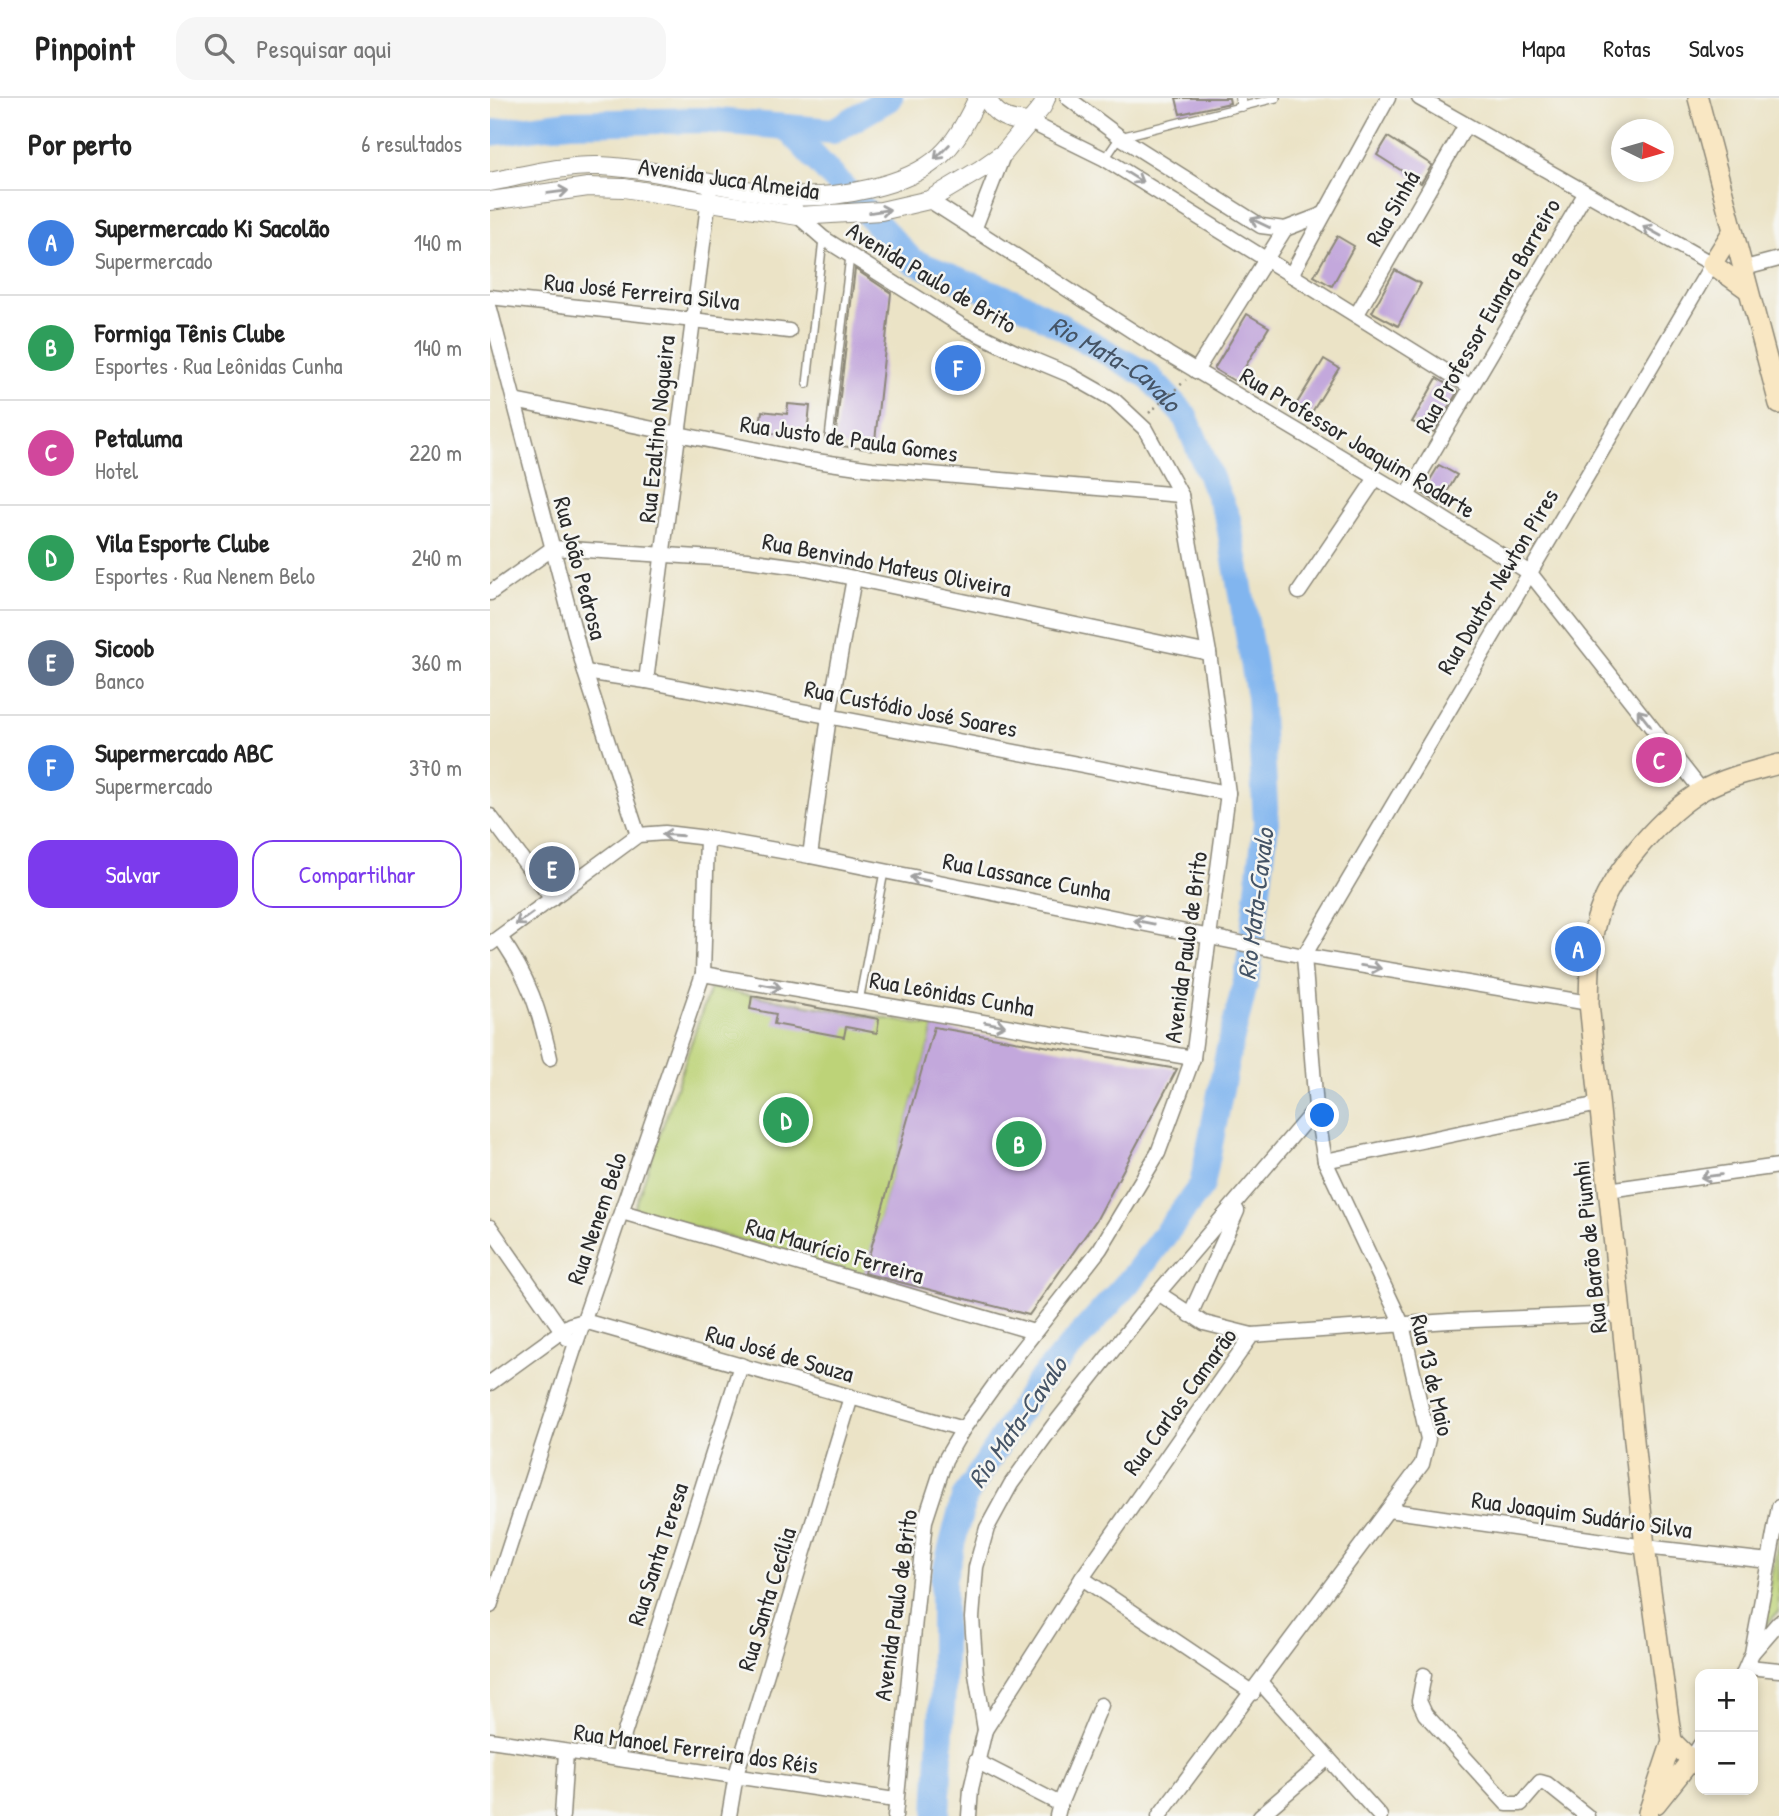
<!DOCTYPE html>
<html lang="pt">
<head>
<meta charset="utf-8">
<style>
  body { margin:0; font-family:"Patrick Hand",sans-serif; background:#f6f6f6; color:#222 }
  .controls { position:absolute; right:21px; bottom:21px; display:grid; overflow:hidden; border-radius:14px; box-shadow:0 4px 10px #0003 }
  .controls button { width:63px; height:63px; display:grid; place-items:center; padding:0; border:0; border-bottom:2px solid #e0e0e0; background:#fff; color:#222; font:35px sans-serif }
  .compass { position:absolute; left:1121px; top:21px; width:63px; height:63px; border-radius:50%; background:#fff; box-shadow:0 4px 10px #0003; rotate:95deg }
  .you { position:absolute; left:833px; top:1018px; width:24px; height:24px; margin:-18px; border:5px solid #fff; border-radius:50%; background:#1a73e8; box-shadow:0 0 0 10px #1a73e833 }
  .badge { display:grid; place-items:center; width:46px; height:46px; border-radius:50%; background:#7c3aed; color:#fff; font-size:23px; font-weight:700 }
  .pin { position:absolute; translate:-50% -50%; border:4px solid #fff; box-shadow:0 2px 7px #0006 }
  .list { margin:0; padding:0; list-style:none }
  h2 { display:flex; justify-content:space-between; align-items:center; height:91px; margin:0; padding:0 28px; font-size:30px }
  h2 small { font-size:23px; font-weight:400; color:#767676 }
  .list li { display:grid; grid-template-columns:46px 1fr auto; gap:21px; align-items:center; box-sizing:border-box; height:105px; padding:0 28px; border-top:2px solid #e0e0e0 }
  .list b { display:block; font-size:26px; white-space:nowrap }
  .list p { margin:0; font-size:23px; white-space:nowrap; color:#767676 }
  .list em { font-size:23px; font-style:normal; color:#767676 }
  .actions { display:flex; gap:14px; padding:21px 28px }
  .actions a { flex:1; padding:16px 0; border:2px solid #7c3aed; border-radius:21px; text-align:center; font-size:24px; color:#7c3aed }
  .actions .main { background:#7c3aed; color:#fff }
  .icon { flex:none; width:38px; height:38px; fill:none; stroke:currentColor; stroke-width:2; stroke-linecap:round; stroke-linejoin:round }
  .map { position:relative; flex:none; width:1289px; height:1718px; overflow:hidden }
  header { display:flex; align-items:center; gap:42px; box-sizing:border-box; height:98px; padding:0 35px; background:#fff; border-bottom:2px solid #e0e0e0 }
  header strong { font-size:33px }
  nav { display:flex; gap:38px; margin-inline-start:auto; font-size:24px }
  .search { width:490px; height:63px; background:#f6f6f6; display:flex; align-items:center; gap:18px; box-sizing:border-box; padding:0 24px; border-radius:21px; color:#767676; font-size:26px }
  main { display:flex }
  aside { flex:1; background:#fff }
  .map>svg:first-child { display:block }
</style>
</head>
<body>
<header>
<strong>Pinpoint</strong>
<div class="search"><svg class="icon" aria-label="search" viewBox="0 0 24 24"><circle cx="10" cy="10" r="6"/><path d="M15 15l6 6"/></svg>Pesquisar aqui</div>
<nav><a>Mapa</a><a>Rotas</a><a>Salvos</a></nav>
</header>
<main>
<aside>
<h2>Por perto<small>6 resultados</small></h2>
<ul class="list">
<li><span class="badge" style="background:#3f7fe0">A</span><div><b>Supermercado Ki Sacolão</b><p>Supermercado</p></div><em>140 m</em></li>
<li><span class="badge" style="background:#2e9e5b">B</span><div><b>Formiga Tênis Clube</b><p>Esportes · Rua Leônidas Cunha</p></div><em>140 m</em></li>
<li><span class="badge" style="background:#d1479c">C</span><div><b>Petaluma</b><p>Hotel</p></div><em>220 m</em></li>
<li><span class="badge" style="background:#2e9e5b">D</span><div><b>Vila Esporte Clube</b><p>Esportes · Rua Nenem Belo</p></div><em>240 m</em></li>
<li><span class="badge" style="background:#5c6f8a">E</span><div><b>Sicoob</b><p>Banco</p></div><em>360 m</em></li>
<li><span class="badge" style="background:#3f7fe0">F</span><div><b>Supermercado ABC</b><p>Supermercado</p></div><em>370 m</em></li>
</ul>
<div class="actions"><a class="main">Salvar</a><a>Compartilhar</a></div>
</aside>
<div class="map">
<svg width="1289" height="1718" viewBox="0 0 1289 1718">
  <rect width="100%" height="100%" fill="#f6f6f2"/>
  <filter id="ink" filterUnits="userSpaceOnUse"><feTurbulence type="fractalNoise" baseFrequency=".0143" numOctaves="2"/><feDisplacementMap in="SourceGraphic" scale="14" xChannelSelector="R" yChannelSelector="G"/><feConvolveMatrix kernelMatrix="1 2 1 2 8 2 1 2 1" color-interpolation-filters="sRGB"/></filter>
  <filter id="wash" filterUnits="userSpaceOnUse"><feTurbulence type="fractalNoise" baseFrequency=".00686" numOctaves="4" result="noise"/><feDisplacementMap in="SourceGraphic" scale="28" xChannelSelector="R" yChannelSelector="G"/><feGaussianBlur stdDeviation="1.57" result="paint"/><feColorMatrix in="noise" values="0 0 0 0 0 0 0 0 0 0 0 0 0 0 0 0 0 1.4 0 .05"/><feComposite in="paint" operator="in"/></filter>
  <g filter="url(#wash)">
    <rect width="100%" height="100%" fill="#ebe3c6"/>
    <!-- green -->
    <g fill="#bdd378" stroke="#747f52" stroke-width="2">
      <polygon points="220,890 444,929 374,1177 144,1112"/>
      <polygon points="1289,1437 1289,1513 1271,1533"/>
    </g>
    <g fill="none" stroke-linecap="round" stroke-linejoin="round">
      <!-- river -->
      <g stroke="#81b5ef" stroke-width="26">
        <path id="s1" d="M296 29 422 163 535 208 657 277 695 318 738 421 769 599 776 725 758 875 738 955 712 1087 644 1178 546 1287 474 1400 453 1482V1587L447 1718"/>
        <polyline points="0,35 79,25 215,22 343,33 400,0"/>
      </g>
    </g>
    <g id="blocks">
      <!-- building -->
      <g fill="#c3a8dc">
        <polygon points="686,0 739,0 740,5 690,16"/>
        <polygon points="898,39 942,67 931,85 887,57"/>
        <polygon points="847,138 864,148 842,188 824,178"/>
        <polygon points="365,171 401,195 384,352 342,347 345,341"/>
        <polygon points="905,172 931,186 908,228 882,214"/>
        <polygon points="757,216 779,229 746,284 724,271"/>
        <polygon points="834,261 849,270 819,319 804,310"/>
        <polygon points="947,280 968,293 944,334 922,324"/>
        <polygon points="298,306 320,308 317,337 269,335 272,313 297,316"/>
        <polygon points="949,367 967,377 950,406 932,395"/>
        <polygon points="262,898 389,921 387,935 356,929 354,939 284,926 286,916 260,911"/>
        <polygon points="444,929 687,971 607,1121 539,1217 374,1175"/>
      </g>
    </g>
  </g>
  <g filter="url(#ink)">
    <use href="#blocks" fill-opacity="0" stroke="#8b8778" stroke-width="2"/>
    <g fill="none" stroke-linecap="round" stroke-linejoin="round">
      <defs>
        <g id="service">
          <polyline points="615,61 630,39 786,0"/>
          <polyline points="317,286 333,141"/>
          <polyline points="339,340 360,158"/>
          <polyline points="369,903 394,774"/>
        </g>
        <polyline id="pedestrian" points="750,0 752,8"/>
        <g id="minor">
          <polyline points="578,0 630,39 771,128 795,131 834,116"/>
          <polyline points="540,24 615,61 981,289"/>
          <polyline points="301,98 308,118 333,140 472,228 525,254 580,277 624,302 655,331 691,397 719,555 738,695 703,960 668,1055 610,1151 516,1271 473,1331 455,1362 435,1423 405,1718"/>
          <polyline points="439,102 678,256 917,398 1040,475 1212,693"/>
          <polyline points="484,132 514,55"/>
          <polyline points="1251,171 1289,161"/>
          <polyline points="801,177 898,0"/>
          <polyline points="0,199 299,233"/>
          <polyline points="0,211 95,574 148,737"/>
          <polyline points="867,216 976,27"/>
          <polyline points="706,273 795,131"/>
          <polyline points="24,303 312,361 382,371 691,397"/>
          <polyline points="917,398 1095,96"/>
          <polyline points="809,494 886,380"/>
          <polyline points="0,495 63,450 257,462 316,470 719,555"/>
          <polyline points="95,574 156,583 738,695"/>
          <polyline points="156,583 221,84"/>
          <polyline points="0,718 62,801"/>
          <polyline points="320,758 339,618 364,480"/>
          <path d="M10 839C39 880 49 911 60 960"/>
          <polyline points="0,846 148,737 175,735 217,740 320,758 814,858 1099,905"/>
          <polyline points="814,858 1222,166 929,0"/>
          <polyline points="213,876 703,960"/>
          <polyline points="835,1063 1109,1006"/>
          <polyline points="1118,1092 1289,1068"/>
          <polyline points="132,1114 544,1234"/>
          <polyline points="0,1129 77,1240"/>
          <polyline points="668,1195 714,1225 762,1237"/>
          <polyline points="700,1217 747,1113"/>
          <polyline points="0,1285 80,1227 94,1223 473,1331"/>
          <polyline points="898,1412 1155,1449 1279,1463"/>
          <polyline points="592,1480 763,1595"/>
          <polyline points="0,1508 85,1248 213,876 217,740"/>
          <polyline points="1263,1554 1289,1524"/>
          <polyline points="1258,1569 1289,1572"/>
          <polyline points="1253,1576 1262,1555 1289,1409"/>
          <polyline points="934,1577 929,1603 935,1616 1017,1706 1031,1706 1050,1684 1057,1686 1097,1718"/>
          <polyline points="770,1584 890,1718"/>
          <polyline points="495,1632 592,1480 762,1237 959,1223 1130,1216"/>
          <polyline points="0,1642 405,1702"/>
          <polyline points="127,1659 251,1267"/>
          <polyline points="1201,1662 1210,1647"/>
          <polyline points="486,1663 570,1706 567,1718"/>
          <polyline points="570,1706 611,1607"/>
          <polyline points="72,1718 76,1654"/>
          <polyline points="239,1718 246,1677 361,1299"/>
          <polyline points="479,1718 481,1691 495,1632 486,1576 482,1520 486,1469 497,1430 521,1386 563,1328 668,1195 826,1010"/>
          <polyline points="669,1718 932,1366 938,1341 912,1226 835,1063 826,1010 814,858"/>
          <polyline points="770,1718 838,1660"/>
        </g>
        <g id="tertiary">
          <path d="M497 0C505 19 520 23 540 24"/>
          <path d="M0 84C36 77 74 67 110 68 174 71 236 92 299 98 344 101 417 89 450 58 468 42 477 21 488 0"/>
          <polyline points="0,103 98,89 134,90 308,118 391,113 439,102 491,71 514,55 552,9 556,0"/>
        </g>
        <g id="secondary">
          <polyline points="1208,0 1289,306"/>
          <polyline points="1242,134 1222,166 1257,191"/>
          <polyline points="1166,1706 1201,1662 1182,1643"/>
          <path d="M1158 1715 1182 1643 1155 1449 1099 905C1100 875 1099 842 1109 814 1124 771 1174 715 1213 692 1236 679 1264 673 1289 666"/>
        </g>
      </defs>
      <!-- service casing -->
      <use href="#service" stroke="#8b8778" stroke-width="10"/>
      <!-- pedestrian casing -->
      <use href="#pedestrian" stroke="#8b8778" stroke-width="12"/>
      <!-- minor casing -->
      <use href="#minor" stroke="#8b8778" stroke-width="17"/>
      <!-- tertiary casing -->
      <use href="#tertiary" stroke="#8b8778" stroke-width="20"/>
      <!-- secondary casing -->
      <use href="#secondary" stroke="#8b8778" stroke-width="22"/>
      <!-- path -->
      <polyline stroke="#8b8778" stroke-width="2.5" stroke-dasharray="2 5" stroke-linecap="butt" points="659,315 696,282"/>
      <!-- service -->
      <use href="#service" stroke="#fff" stroke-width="7"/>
      <!-- pedestrian -->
      <use href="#pedestrian" stroke="#fff" stroke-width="10"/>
      <!-- minor -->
      <use href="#minor" stroke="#fff" stroke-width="14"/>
      <!-- tertiary -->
      <use href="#tertiary" stroke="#fff" stroke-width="18"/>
      <!-- secondary -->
      <use href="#secondary" stroke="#f9e7c3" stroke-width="19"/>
    </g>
    <!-- one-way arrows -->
    <defs><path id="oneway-shaft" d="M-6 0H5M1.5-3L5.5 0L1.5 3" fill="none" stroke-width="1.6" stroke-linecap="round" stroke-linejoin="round" transform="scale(1.75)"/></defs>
    <g stroke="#a0a0a0">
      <use href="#oneway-shaft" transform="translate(452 54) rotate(135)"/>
      <use href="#oneway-shaft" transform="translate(644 79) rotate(32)"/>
      <use href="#oneway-shaft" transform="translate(68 94) rotate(-8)"/>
      <use href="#oneway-shaft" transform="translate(390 113) rotate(-9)"/>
      <use href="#oneway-shaft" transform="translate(770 125) rotate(-154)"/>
      <use href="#oneway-shaft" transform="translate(1162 133) rotate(-151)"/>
      <use href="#oneway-shaft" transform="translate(1154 620) rotate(-128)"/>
      <use href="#oneway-shaft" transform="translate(182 737) rotate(-176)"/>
      <use href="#oneway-shaft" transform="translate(430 781) rotate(-169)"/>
      <use href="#oneway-shaft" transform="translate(34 821) rotate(144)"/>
      <use href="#oneway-shaft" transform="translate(654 824) rotate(-169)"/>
      <use href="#oneway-shaft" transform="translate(881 869) rotate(9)"/>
      <use href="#oneway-shaft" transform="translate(281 888) rotate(10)"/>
      <use href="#oneway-shaft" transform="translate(505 926) rotate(10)"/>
      <use href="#oneway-shaft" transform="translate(1221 1078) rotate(172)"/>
    </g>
  </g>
  <g text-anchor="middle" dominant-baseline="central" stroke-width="5" stroke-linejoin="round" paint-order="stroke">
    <!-- street labels -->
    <g font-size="24" fill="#2b2b2b" stroke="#f6f6f2">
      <text transform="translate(239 80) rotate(8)">Avenida Juca Almeida</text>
      <text transform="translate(902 110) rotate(-60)">Rua Sinhá</text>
      <text transform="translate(442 179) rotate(31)">Avenida Paulo de Brito</text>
      <text transform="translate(152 193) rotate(6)">Rua José Ferreira Silva</text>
      <text transform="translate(997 217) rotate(-60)">Rua Professor Eunara Barreiro</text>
      <text transform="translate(166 331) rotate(-84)">Rua Ezaltino Nogueira</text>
      <text transform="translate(359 340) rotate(8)">Rua Justo de Paula Gomes</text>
      <text transform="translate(868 344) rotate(31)">Rua Professor Joaquim Rodarte</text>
      <text transform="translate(397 466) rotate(11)">Rua Benvindo Mateus Oliveira</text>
      <text transform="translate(91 470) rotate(75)">Rua João Pedrosa</text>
      <text transform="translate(1007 483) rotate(-59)">Rua Doutor Newton Pires</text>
      <text transform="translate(421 610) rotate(11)">Rua Custódio José Soares</text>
      <text transform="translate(537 778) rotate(11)">Rua Lassance Cunha</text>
      <text transform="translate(695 849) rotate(-82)">Avenida Paulo de Brito</text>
      <text transform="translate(462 895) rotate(10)">Rua Leônidas Cunha</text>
      <text transform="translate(106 1120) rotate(-71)">Rua Nenem Belo</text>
      <text transform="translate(1099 1149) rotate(-96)">Rua Barão de Piumhi</text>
      <text transform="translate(345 1152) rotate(16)">Rua Maurício Ferreira</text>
      <text transform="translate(290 1255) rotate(16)">Rua José de Souza</text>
      <text transform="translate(943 1277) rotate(77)">Rua 13 de Maio</text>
      <text transform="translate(689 1303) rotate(-54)">Rua Carlos Camarão</text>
      <text transform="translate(1092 1416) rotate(8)">Rua Joaquim Sudário Silva</text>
      <text transform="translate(167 1456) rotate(-72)">Rua Santa Teresa</text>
      <text transform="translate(276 1501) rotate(-73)">Rua Santa Cecília</text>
      <text transform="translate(405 1507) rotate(-82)">Avenida Paulo de Brito</text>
      <text transform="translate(206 1650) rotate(8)">Rua Manoel Ferreira dos Réis</text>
    </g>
    <!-- water labels -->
    <g font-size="26" font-style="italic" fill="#455466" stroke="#f6f6f2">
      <text stroke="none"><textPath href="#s1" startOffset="413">Rio Mata-Cavalo</textPath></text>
      <text transform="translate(765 806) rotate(-83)">Rio Mata-Cavalo</text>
      <text transform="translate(527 1324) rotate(-55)">Rio Mata-Cavalo</text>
    </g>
  </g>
</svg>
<div class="controls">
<button>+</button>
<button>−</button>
</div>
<svg class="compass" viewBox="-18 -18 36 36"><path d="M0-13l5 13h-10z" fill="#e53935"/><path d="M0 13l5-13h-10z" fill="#767676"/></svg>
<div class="you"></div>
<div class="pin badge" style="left:1088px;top:851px;background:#3f7fe0">A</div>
<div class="pin badge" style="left:529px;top:1046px;background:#2e9e5b">B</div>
<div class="pin badge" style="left:1169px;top:662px;background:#d1479c">C</div>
<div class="pin badge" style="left:296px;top:1022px;background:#2e9e5b">D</div>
<div class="pin badge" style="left:62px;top:771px;background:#5c6f8a">E</div>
<div class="pin badge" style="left:468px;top:270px;background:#3f7fe0">F</div>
</div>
</main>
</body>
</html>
